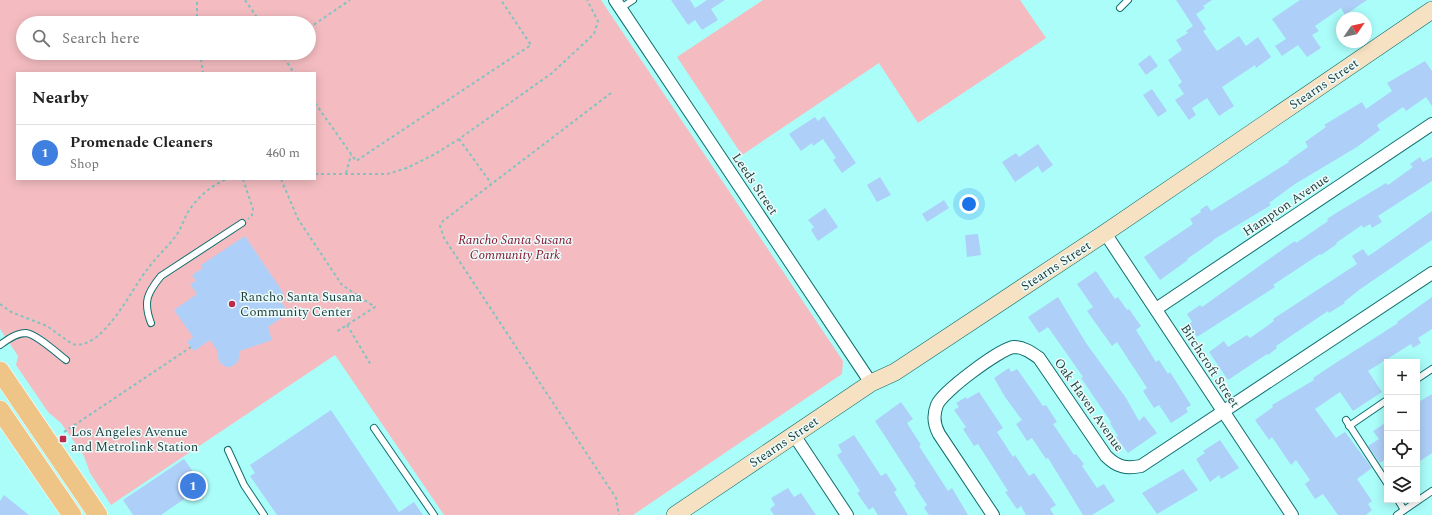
<!DOCTYPE html>
<html lang="en">
<head>
<meta charset="utf-8">
<style>
  body { margin:0; font-family:Spectral,serif; background:#f2f2f2; color:#222 }
  .controls { position:absolute; right:12px; bottom:12px; display:grid; overflow:hidden; border-radius:0px; box-shadow:0 2px 10px #0003 }
  .controls button { width:36px; height:36px; display:grid; place-items:center; padding:0; border:0; border-bottom:1px solid #e0e0e0; background:#fff; color:#222; font:20px sans-serif }
  .compass { position:absolute; left:1336px; top:12px; width:36px; height:36px; border-radius:50%; background:#fff; box-shadow:0 2px 10px #0003; rotate:56deg }
  .you { position:absolute; left:969px; top:204px; width:14px; height:14px; margin:-10px; border:3px solid #fff; border-radius:50%; background:#1a73e8; box-shadow:0 0 0 6px #1a73e833 }
  .badge { display:grid; place-items:center; width:26px; height:26px; border-radius:50%; background:#db2777; color:#fff; font-size:13px; font-weight:700 }
  .pin { position:absolute; translate:-50% -50%; border:2px solid #fff; box-shadow:0 1px 4px #0006 }
  .list { margin:0; padding:0; list-style:none }
  h2 { display:flex; justify-content:space-between; align-items:center; height:52px; margin:0; padding:0 16px; font-size:17px }
  h2 small { font-size:13px; font-weight:400; color:#767676 }
  .list li { display:grid; grid-template-columns:26px 1fr auto; gap:12px; align-items:center; box-sizing:border-box; height:56px; padding:0 16px; border-top:1px solid #e0e0e0 }
  .list b { display:block; font-size:15px; white-space:nowrap }
  .list p { margin:0; font-size:13px; white-space:nowrap; color:#767676 }
  .list em { font-size:13px; font-style:normal; color:#767676 }
  .icon { flex:none; width:22px; height:22px; fill:none; stroke:currentColor; stroke-width:2; stroke-linecap:round; stroke-linejoin:round }
  .map { position:relative; flex:none; width:1432px; height:515px; overflow:hidden }
  .search { position:absolute; background:#fff; box-shadow:0 2px 10px #0003; left:16px; top:16px; width:300px; height:44px; display:flex; align-items:center; gap:10px; box-sizing:border-box; padding:0 14px; border-radius:22px; color:#767676; font-size:15px }
  .panel { position:absolute; background:#fff; box-shadow:0 2px 10px #0003; left:16px; top:72px; width:300px; height:108px; border-radius:0px }
  .map>svg:first-child { display:block }
</style>
</head>
<body>
<div class="map">
<svg width="1432" height="515" viewBox="0 0 1432 515">
  <rect width="100%" height="100%" fill="#abfdfa"/>
  <!-- green -->
  <g fill="#f4bcc1" fill-rule="evenodd">
    <path d="M0 0H601L843 361 842 374 633 515H444L335 355 111 505 90 473 84 456 61 423 48 412 16 365 18 356 0 329ZM23 23H309V53H23ZM17 73H315V179H17Z"/>
    <polygon points="763,0 1020,0 1046,38 918,123 879,63 742,155 677,57"/>
  </g>
  <!-- building -->
  <g fill="#aed0f8">
    <polygon points="671,0 690,0 695,8 707,0 725,0 711,9 718,20 702,30 695,20 688,25"/>
    <polygon points="1176,0 1212,0 1203,6 1205,8 1196,14 1206,29 1203,31 1217,51 1239,36 1246,46 1258,37 1271,57 1256,68 1255,65 1222,87 1234,106 1219,116 1207,98 1192,108 1196,115 1189,120 1175,100 1184,94 1178,85 1182,82 1168,60 1182,50 1176,40 1188,33 1186,31 1193,26"/>
    <polygon points="1300,0 1367,0 1345,15 1341,8 1315,26 1319,31 1312,35 1321,48 1307,57 1298,45 1282,56 1275,46 1286,39 1272,19"/>
    <polygon points="1150,55 1158,66 1146,75 1138,64"/>
    <polygon points="1425,61 1432,71 1432,106 1426,97 1406,111 1403,107 1377,125 1380,130 1357,147 1295,184 1269,203 1271,205 1213,240 1213,241 1187,259 1188,260 1160,280 1144,257 1193,224 1190,219 1201,212 1200,210 1207,205 1211,211 1289,162 1288,161 1308,147 1305,142 1326,127 1324,125 1362,102 1366,109 1392,91 1387,83"/>
    <polygon points="1152,89 1167,111 1158,117 1143,95"/>
    <polygon points="824,116 856,163 842,173 833,160 836,158 823,139 813,146 812,143 801,151 789,134 815,117 818,121"/>
    <polygon points="1038,144 1053,165 1042,173 1038,166 1015,182 1002,162 1016,153 1019,157"/>
    <polygon points="1420,157 1423,162 1432,157 1432,181 1378,216 1382,222 1372,228 1370,224 1363,228 1362,225 1336,243 1337,244 1321,255 1320,254 1273,285 1275,287 1197,337 1189,324 1192,322 1187,314 1200,305 1202,307 1286,247 1295,241 1296,243 1328,221 1327,219 1336,213 1386,183 1388,185 1413,167 1410,164"/>
    <polygon points="880,177 891,195 877,202 867,185"/>
    <polygon points="944,200 949,208 927,222 922,214"/>
    <polygon points="825,208 838,227 818,241 811,230 814,227 808,220"/>
    <polygon points="1432,211 1432,240 1359,290 1344,302 1345,303 1329,313 1328,311 1276,346 1277,348 1268,355 1267,354 1228,380 1209,352 1224,341 1228,347 1247,335 1250,338 1274,321 1273,319 1357,264 1352,256 1363,249 1368,256 1373,253"/>
    <polygon points="978,234 981,255 967,257 965,235"/>
    <polygon points="245,236 284,294 278,298 289,313 268,327 272,340 240,351 238,362 231,367 226,367 219,362 217,350 210,340 194,351 187,342 193,337 174,310 197,294 190,284 196,281 192,275 203,268 201,265"/>
    <polygon points="1096,271 1115,299 1118,297 1127,310 1129,309 1141,326 1136,330 1156,362 1159,360 1168,374 1170,372 1191,405 1186,408 1188,412 1171,423 1159,405 1154,408 1143,391 1147,388 1117,342 1112,346 1087,311 1093,307 1077,284"/>
    <polygon points="1058,297 1086,343 1126,398 1139,421 1144,416 1157,433 1128,453 1116,437 1118,436 1110,423 1111,422 1081,378 1083,377 1048,327 1039,333 1028,317"/>
    <polygon points="1432,297 1432,329 1418,338 1421,343 1413,348 1411,344 1368,371 1382,392 1353,411 1340,392 1315,409 1336,438 1345,432 1372,468 1357,479 1372,501 1368,504 1372,510 1366,515 1338,515 1323,494 1315,499 1305,484 1310,480 1296,460 1291,465 1272,437 1269,440 1255,420 1273,407 1272,405 1314,380 1313,378 1334,364 1398,323 1397,322"/>
    <polygon points="1009,368 1011,372 1017,369 1043,406 1046,405 1057,422 1053,424 1074,455 1076,454 1084,464 1082,466 1097,488 1104,484 1115,501 1092,515 1083,515 1048,458 1046,459 1032,438 1027,441 1016,424 1022,420 1005,397 994,378"/>
    <polygon points="979,392 1003,428 997,432 1013,457 1015,455 1029,476 1034,473 1056,505 1050,509 1054,515 1026,515 1021,506 1017,509 1005,492 1008,491 978,444 974,446 963,429 966,427 954,410 959,407 956,403 966,397 967,399"/>
    <polygon points="1432,394 1432,453 1417,463 1417,403"/>
    <polygon points="901,402 913,419 907,423 921,445 919,446 948,491 952,488 968,515 929,515 924,508 927,505 914,485 916,484 875,421"/>
    <polygon points="331,410 399,512 414,502 423,515 277,515 250,476 255,473 250,465"/>
    <polygon points="1387,422 1387,458 1380,463 1368,446 1379,439 1373,431"/>
    <polygon points="854,435 881,476 886,473 897,490 894,492 908,515 878,515 873,507 869,510 857,493 860,491 837,455 842,452 838,445"/>
    <polygon points="1220,440 1239,468 1221,479 1219,475 1210,482 1196,459 1205,453 1203,451"/>
    <polygon points="184,459 203,486 161,515 133,515 123,500"/>
    <polygon points="1183,469 1198,490 1157,514 1142,493"/>
    <polygon points="788,488 794,497 801,493 816,515 774,515 770,509 775,505 771,498"/>
    <polygon points="4,495 29,515 0,515 0,501"/>
  </g>
  <g fill="none" stroke-linecap="round" stroke-linejoin="round">
    <defs>
      <g id="service">
        <polyline points="621,8 633,0"/>
        <polyline points="1120,8 1128,0"/>
        <path d="M151 323C143 302 147 293 161 276L242 223"/>
        <path d="M0 345C7 340 16 333 26 333 36 334 57 353 66 360"/>
        <polyline points="1417,379 1432,369"/>
        <polyline points="1346,420 1387,483"/>
        <polyline points="1349,426 1387,400"/>
        <polyline points="374,428 434,515"/>
        <polyline points="228,450 244,485 264,515"/>
        <polyline points="1398,500 1404,510"/>
        <polyline points="1397,515 1432,491"/>
      </g>
      <g id="minor">
        <polyline points="615,0 871,383"/>
        <polyline points="1105,233 1292,515"/>
        <polyline points="1156,309 1432,124"/>
        <polyline points="794,435 847,515"/>
        <path d="M993 515 939 434C934 425 933 415 937 405 942 392 1001 348 1014 347 1024 347 1032 353 1039 358L1106 456C1117 467 1126 469 1141 466L1432 273"/>
      </g>
      <polyline id="secondary" points="675,515 871,383 895,372 1105,233 1432,10"/>
      <g id="primary">
        <polyline points="0,371 98,515"/>
        <polyline points="0,410 72,515"/>
      </g>
    </defs>
    <!-- service casing -->
    <use href="#service" stroke="#116e6d" stroke-width="8"/>
    <!-- minor casing -->
    <use href="#minor" stroke="#116e6d" stroke-width="14"/>
    <!-- secondary casing -->
    <use href="#secondary" stroke="#116e6d" stroke-width="18"/>
    <!-- primary casing -->
    <use href="#primary" stroke="#fff" stroke-width="20"/>
    <!-- path -->
    <g stroke="#80c3c1" stroke-width="2" stroke-dasharray="3 3" stroke-linecap="butt">
      <polyline points="245,0 261,23"/>
      <polyline points="197,23 197,0"/>
      <polyline points="309,28 350,0"/>
      <polyline points="200,53 203,73"/>
      <polyline points="281,53 294,73"/>
      <polyline points="611,93 443,221 440,226 444,238 616,498 619,515"/>
      <polyline points="315,103 356,161 531,45 501,0"/>
      <polyline points="459,139 491,183"/>
      <polyline points="346,173 351,155"/>
      <polyline points="315,174 387,174 407,168 435,154 459,139 552,73 594,34 598,21 587,0"/>
      <polyline points="243,179 253,209 252,215 248,219"/>
      <polyline points="281,179 298,219 342,285 375,307 336,332"/>
      <path d="M0 304 11 312 47 326 72 344C102 352 131 290 146 271 155 258 168 247 177 234 183 226 184 217 190 209 199 196 212 185 227 179"/>
      <polyline points="347,325 371,365"/>
      <polyline points="64,432 191,347"/>
    </g>
    <!-- service -->
    <use href="#service" stroke="#fff" stroke-width="6"/>
    <!-- minor -->
    <use href="#minor" stroke="#fff" stroke-width="12"/>
    <!-- secondary -->
    <use href="#secondary" stroke="#f6e2c2" stroke-width="17"/>
    <!-- primary -->
    <use href="#primary" stroke="#eec586" stroke-width="19"/>
  </g>
  <!-- markers -->
  <g fill="#bc2b4d" stroke="#edfcfb" stroke-width="1.5">
    <circle cx="232" cy="304" r="4"/>
    <rect x="59" y="435" width="8" height="8" rx="2"/>
  </g>
  <g text-anchor="middle" dominant-baseline="central" stroke-width="3" stroke-linejoin="round" paint-order="stroke">
    <!-- street labels -->
    <g font-size="13" fill="#1c3e3d" stroke="#edfcfb">
      <text transform="translate(1324 84) rotate(-34)">Stearns Street</text>
      <text transform="translate(755 184) rotate(56)">Leeds Street</text>
      <text transform="translate(1286 205) rotate(-34)">Hampton Avenue</text>
      <text transform="translate(1056 266) rotate(-33)">Stearns Street</text>
      <text transform="translate(1210 366) rotate(57)">Birchcroft Street</text>
      <text transform="translate(1089 405) rotate(55)">Oak Haven Avenue</text>
      <text transform="translate(784 442) rotate(-34)">Stearns Street</text>
    </g>
    <!-- park labels -->
    <g font-size="13" font-style="italic" fill="#851a33" stroke="#edfcfb">
      <text x="515" y="240">Rancho Santa Susana<tspan x="515" dy="15">Community Park</tspan></text>
    </g>
    <!-- poi labels -->
    <g font-size="13" fill="#1c3e3d" stroke="#edfcfb" text-anchor="start">
      <text x="240" y="297">Rancho Santa Susana<tspan x="240" dy="15">Community Center</tspan></text>
      <text x="71" y="432">Los Angeles Avenue<tspan x="71" dy="15">and Metrolink Station</tspan></text>
    </g>
  </g>
</svg>
<div class="controls">
<button>+</button>
<button>−</button>
<button><svg class="icon" aria-label="locate" viewBox="0 0 24 24"><circle cx="12" cy="12" r="6"/><path d="M12 2v4M12 18v4M2 12h4M18 12h4"/></svg></button>
<button><svg class="icon" aria-label="layers" viewBox="0 0 24 24"><path d="M12 4l9 5-9 5-9-5zM3 14l9 5 9-5"/></svg></button>
</div>
<svg class="compass" viewBox="-18 -18 36 36"><path d="M0-13l5 13h-10z" fill="#e53935"/><path d="M0 13l5-13h-10z" fill="#767676"/></svg>
<div class="you"></div>
<div class="pin badge" style="left:193px;top:486px;background:#3f7fe0">1</div>
<div class="search"><svg class="icon" aria-label="search" viewBox="0 0 24 24"><circle cx="10" cy="10" r="6"/><path d="M15 15l6 6"/></svg>Search here</div>
<section class="panel">
<h2>Nearby<small></small></h2>
<ul class="list">
<li><span class="badge" style="background:#3f7fe0">1</span><div><b>Promenade Cleaners</b><p>Shop</p></div><em>460 m</em></li>
</ul>
</section>
</div>
</body>
</html>
